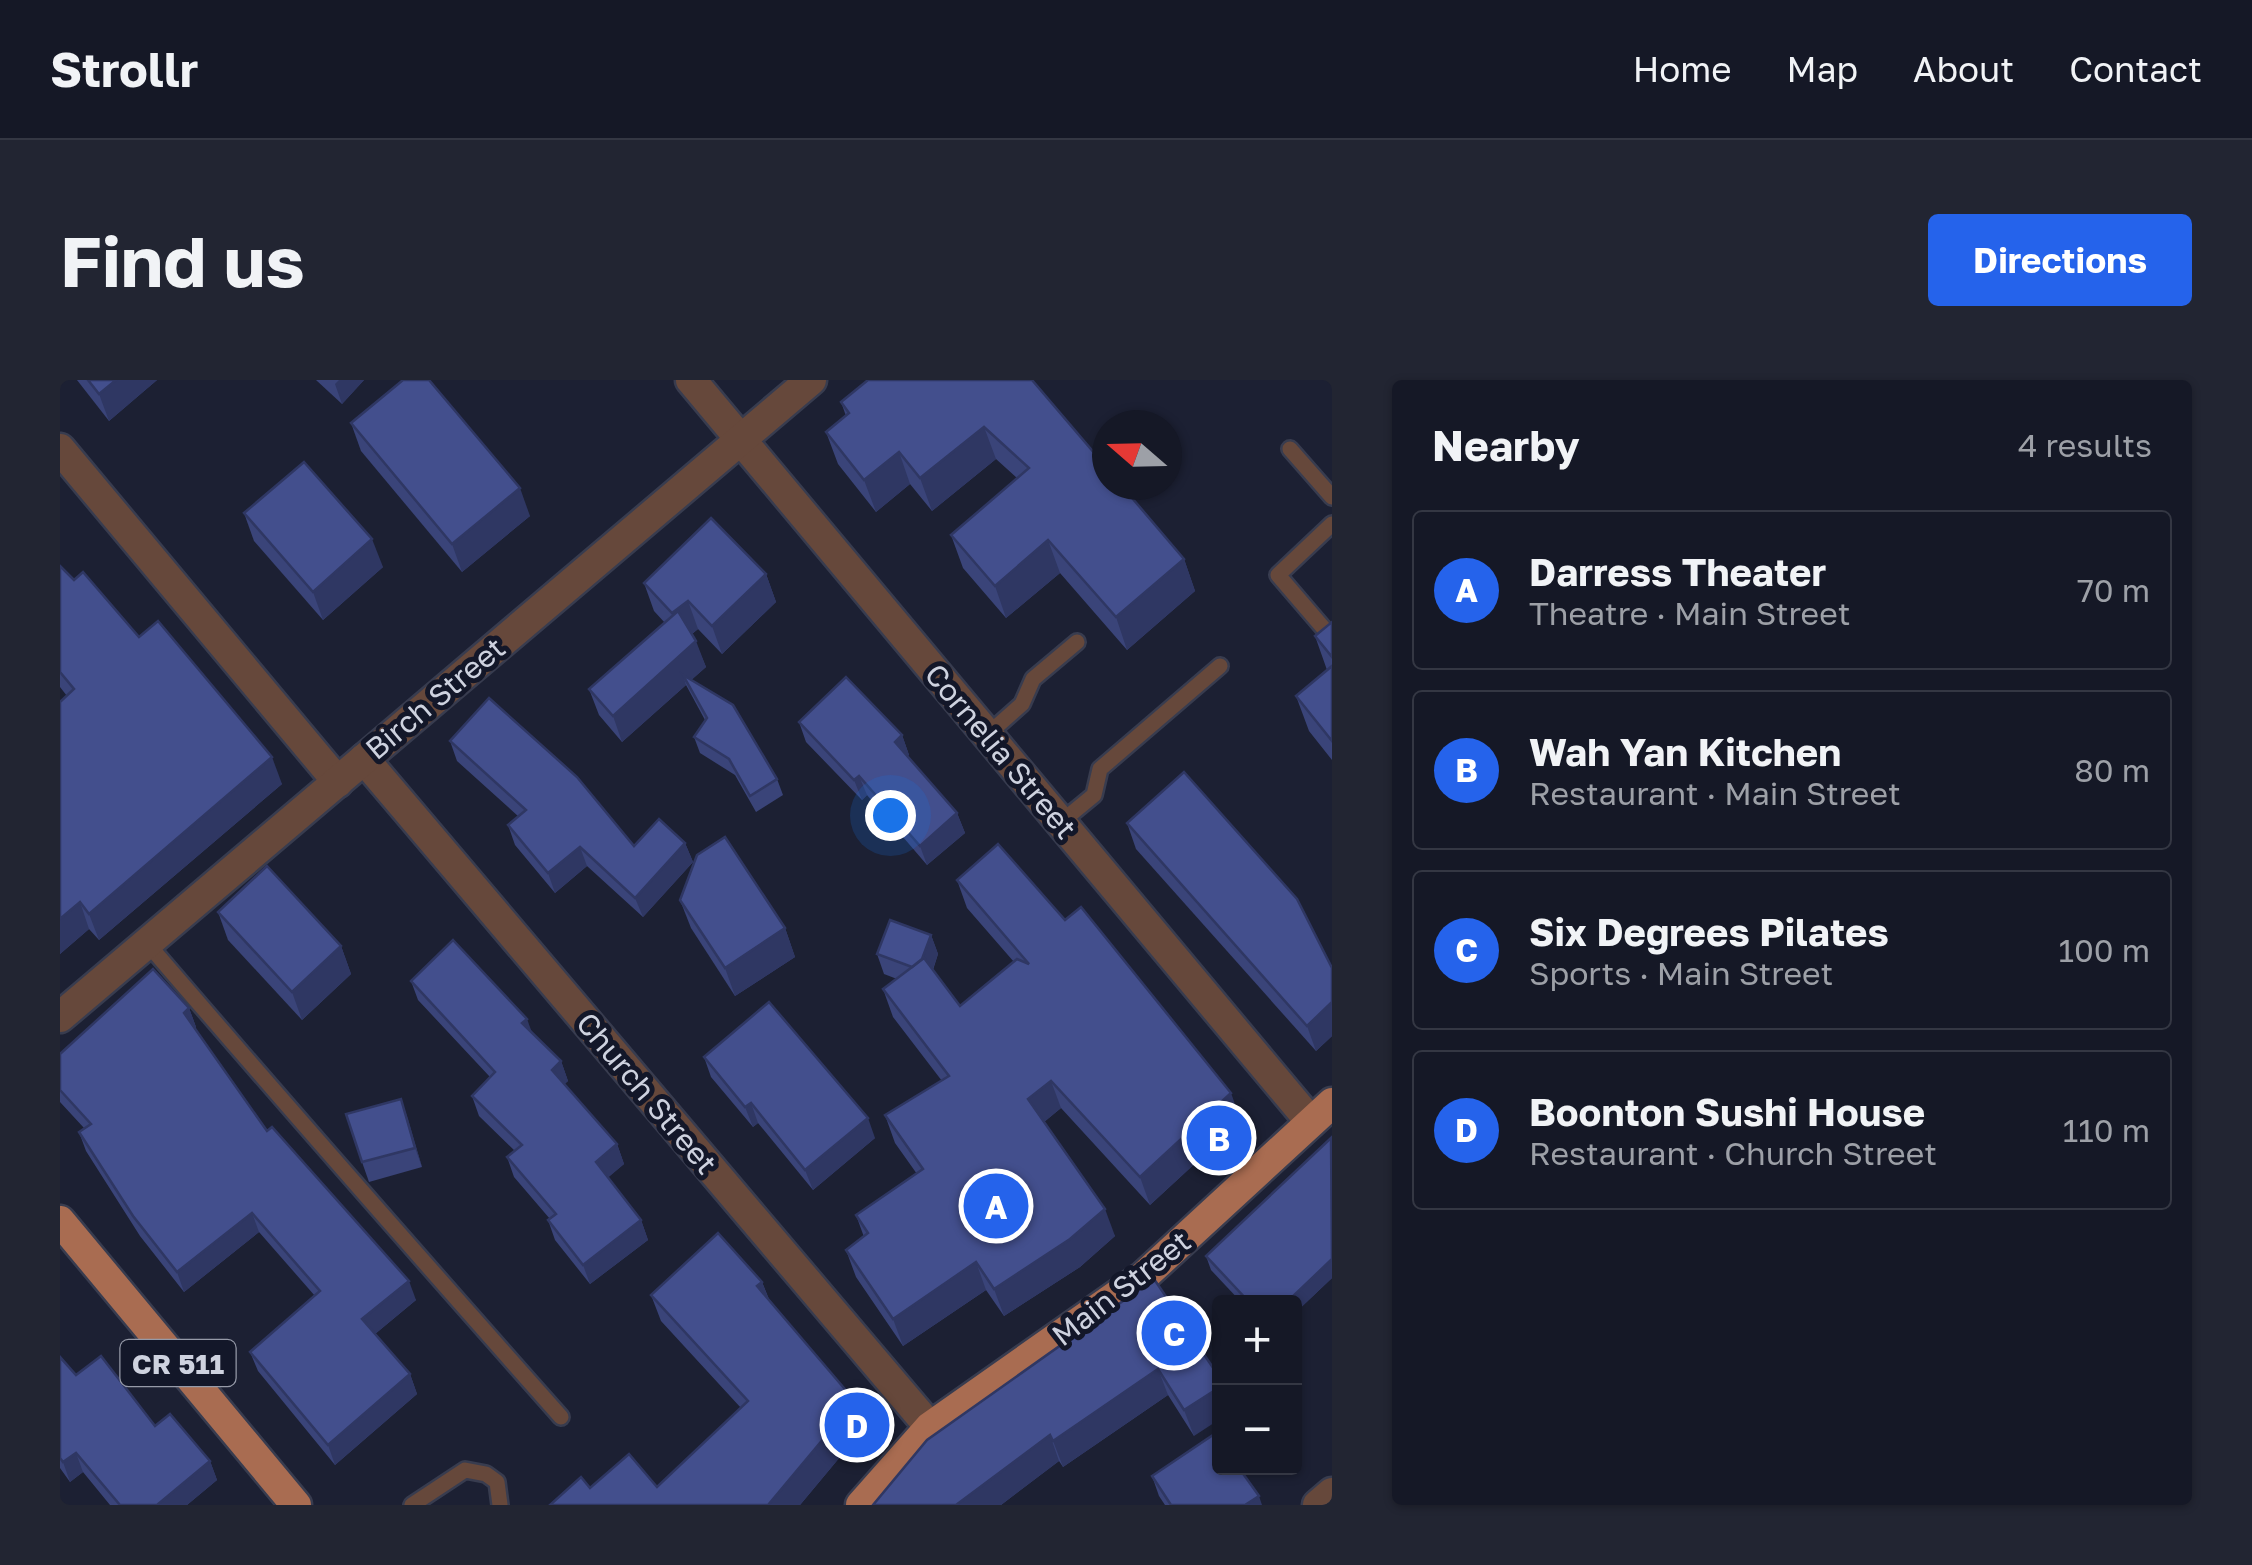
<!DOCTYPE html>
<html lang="en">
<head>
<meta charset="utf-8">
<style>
  body { margin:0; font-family:"Golos Text",sans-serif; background:#222532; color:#f1f3f6 }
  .controls { position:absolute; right:30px; bottom:30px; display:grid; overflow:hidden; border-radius:10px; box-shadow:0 2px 8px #0004 }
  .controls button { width:90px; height:90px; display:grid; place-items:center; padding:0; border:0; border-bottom:2px solid #343743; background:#151826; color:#f1f3f6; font:50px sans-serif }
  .compass { position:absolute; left:1032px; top:30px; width:90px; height:90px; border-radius:50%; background:#151826; box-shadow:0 2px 8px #0004; rotate:290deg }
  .you { position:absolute; left:830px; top:435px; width:35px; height:35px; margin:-25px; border:8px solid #fff; border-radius:50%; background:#1a73e8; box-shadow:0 0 0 15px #1a73e833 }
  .badge { display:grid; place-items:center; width:65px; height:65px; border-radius:50%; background:#2563eb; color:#fff; font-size:32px; font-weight:700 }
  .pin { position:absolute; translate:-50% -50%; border:5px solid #fff; box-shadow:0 2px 10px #0006 }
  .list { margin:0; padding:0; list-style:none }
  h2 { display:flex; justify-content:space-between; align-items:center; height:130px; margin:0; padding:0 40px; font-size:42px }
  h2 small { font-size:32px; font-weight:400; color:#9da0a7 }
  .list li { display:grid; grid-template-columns:65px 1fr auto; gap:30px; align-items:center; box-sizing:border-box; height:160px; margin:0 20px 20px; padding:0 20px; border:2px solid #343743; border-radius:10px }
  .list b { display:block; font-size:38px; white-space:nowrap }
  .list p { margin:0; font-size:32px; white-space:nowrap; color:#9da0a7 }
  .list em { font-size:32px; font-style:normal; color:#9da0a7 }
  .map { position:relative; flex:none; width:1272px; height:1125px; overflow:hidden; border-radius:10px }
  header { display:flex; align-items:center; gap:60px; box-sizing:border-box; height:140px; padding:0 50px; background:#151826; border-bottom:2px solid #343743 }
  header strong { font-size:48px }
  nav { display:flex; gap:55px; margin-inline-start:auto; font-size:35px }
  .intro { display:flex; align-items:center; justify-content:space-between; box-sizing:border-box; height:240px; padding:0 60px }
  h1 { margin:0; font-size:70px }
  .button { padding:25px 45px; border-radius:10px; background:#2563eb; color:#fff; font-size:35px; font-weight:700 }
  main { display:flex; gap:60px; padding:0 60px }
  aside { flex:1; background:#151826; border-radius:10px; box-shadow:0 2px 8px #0004 }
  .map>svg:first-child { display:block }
</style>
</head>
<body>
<header>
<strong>Strollr</strong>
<nav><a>Home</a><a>Map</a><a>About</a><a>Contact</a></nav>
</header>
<div class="intro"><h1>Find us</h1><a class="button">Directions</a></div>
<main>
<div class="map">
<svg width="1272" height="1125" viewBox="0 0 1272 1125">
  <rect width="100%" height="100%" fill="#1c2033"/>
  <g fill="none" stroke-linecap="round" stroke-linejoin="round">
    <defs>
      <g id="lane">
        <polyline points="1230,69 1272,117"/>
        <polyline points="1272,144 1218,195 1272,258"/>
        <polyline points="927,355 962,324 973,299 1017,262"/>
        <polyline points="1000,443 1034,415 1040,389 1160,286"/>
        <path d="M87 563C224 723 362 880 501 1037"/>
        <polyline points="352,1125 405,1090 426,1094 437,1102 440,1125"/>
      </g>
      <g id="street">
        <polyline points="631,0 1251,742"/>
        <polyline points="0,69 278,402"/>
        <polyline points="304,379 870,1047"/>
        <polyline points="0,637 751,0"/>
        <polyline points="1258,1125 1272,1113"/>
      </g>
      <g id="primary">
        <polyline points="0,841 236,1125"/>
        <polyline points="801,1125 870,1047 1083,897 1272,723"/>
      </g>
    </defs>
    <!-- lane casing -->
    <use href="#lane" stroke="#383c4f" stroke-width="20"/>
    <!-- street casing -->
    <use href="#street" stroke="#383c4f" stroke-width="35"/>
    <!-- primary casing -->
    <use href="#primary" stroke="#383c4f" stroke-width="35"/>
    <!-- lane -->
    <use href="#lane" stroke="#66483b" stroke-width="15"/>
    <!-- street -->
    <use href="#street" stroke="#66483b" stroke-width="30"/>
    <!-- primary -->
    <use href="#primary" stroke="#a96c51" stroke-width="30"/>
  </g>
  <!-- wall -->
  <g fill="#3a4479">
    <polygon points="17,0 97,0 49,41"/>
    <polygon points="256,0 304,0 282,24"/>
    <polygon points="972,0 1124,179 1135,211 1067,270 1000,193 946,238 903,188 891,155 957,98 936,79 872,131 850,104 816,132 778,84 766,52 786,36 781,22"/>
    <polygon points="291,43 470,136 402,192 301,71"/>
    <polygon points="184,133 323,187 263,240 194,161"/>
    <polygon points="0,186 14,200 79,257 222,404 39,560 29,549 0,574 0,322 7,316 0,307"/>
    <polygon points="706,194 716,222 662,274 638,249 632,254 646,287 631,300 717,399 723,415 696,432 675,395 640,373 634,357 645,340 626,305 562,362 539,335 529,309 605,243 594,231 584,203"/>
    <polygon points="1272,242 1272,380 1249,351 1236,316 1267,290 1255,256"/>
    <polygon points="739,342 842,355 849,375 847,376 897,433 905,453 867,485 807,415 802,420 746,362"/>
    <polygon points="390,361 574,466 625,463 633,482 583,537 527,486 495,513 455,465 448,445 459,437 397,381"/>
    <polygon points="1067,443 1272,588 1272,656 1256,671 1076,469"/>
    <polygon points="897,500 1181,741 1090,825 1001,728 984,742 1055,856 1020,887 944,936 926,910 843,966 796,897 786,870 804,857 796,835 857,794 835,763 825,735 882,701 833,637 823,609 837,599 824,594 817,574 871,555 878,574 873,590 900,626 954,582 907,528"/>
    <polygon points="620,520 725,548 735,577 675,616 631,548"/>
    <polygon points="158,532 281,566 291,594 242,640 168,560"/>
    <polygon points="351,601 472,653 501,681 508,701 504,704 557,764 564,784 548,797 581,840 588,860 530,904 495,860 488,840 490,839 454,797 447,777 455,771 419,736 412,716 430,697 358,620"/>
    <polygon points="129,628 136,647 135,649 207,751 356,920 315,954 350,994 357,1014 275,1085 198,991 190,972 255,916 199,852 124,912 80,856 26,771 19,752 24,748 0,722 0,674"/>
    <polygon points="644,677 815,758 753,810 698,743 693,747 651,697"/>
    <polygon points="341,719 362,787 309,802 302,782"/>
    <polygon points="1272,759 1272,898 1234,934 1234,922 1181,922 1151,890 1146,876"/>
    <polygon points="702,902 709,919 795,1021 805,1047 740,1125 490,1125 530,1108 597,1107 681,1028 601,941 591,915"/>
    <polygon points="1138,964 1134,1056 1108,1015 1003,1087 999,1081 941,1125 813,1125"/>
    <polygon points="0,977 16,995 150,1081 157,1100 127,1125 50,1125 23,1092 10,1102 0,1088"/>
    <polygon points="1092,1096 1202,1125 1105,1125 1099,1116"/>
  </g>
  <!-- shaded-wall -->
  <g fill="#2f3763">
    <polygon points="56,0 97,0 49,41 39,14"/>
    <polygon points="279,0 304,0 282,24 275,4"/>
    <polygon points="924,47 936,79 872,131 860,98"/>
    <polygon points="839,72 850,104 816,132 804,100"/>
    <polygon points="460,108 470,136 402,192 392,164"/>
    <polygon points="312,159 323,187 263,240 253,212"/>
    <polygon points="988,160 1000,193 946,238 935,206"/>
    <polygon points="1124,179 1135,211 1067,270 1056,237"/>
    <polygon points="706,194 716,222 662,274 652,246"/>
    <polygon points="628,221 638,249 623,261 612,233"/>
    <polygon points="636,261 646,287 627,304 623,295 626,305 562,362 553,336"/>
    <polygon points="842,355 849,375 842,381 835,362"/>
    <polygon points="212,377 222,404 39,560 29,534"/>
    <polygon points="799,396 807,415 802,420 794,400"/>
    <polygon points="897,433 905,453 867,485 860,466"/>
    <polygon points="625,463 633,482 583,537 575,518"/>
    <polygon points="520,467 527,486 495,513 488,493"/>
    <polygon points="20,522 29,549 0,574 0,539"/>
    <polygon points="725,548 735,577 675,616 665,588"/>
    <polygon points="871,555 878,574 866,609 858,590"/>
    <polygon points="281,566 291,594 242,640 232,612"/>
    <polygon points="1272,622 1272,656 1256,671 1247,646"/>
    <polygon points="129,628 136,647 131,652 124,633"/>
    <polygon points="467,639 474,658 462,643"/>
    <polygon points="501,681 508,701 499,710 492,690"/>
    <polygon points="991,701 1001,728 978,747 968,719"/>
    <polygon points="1171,713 1181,741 1090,825 1080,797"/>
    <polygon points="341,719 348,739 362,787 355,768"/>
    <polygon points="691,723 698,743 693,747 685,727"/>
    <polygon points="808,738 815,758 753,810 745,790"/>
    <polygon points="557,764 564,784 543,802 536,782"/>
    <polygon points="1045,829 1055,856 1020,887 944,936 934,909"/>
    <polygon points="192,833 199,852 124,912 117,892"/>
    <polygon points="581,840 588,860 530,904 523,885"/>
    <polygon points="1272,879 1272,898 1234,934 1234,922 1227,922"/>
    <polygon points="916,882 926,910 843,966 833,939"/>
    <polygon points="349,901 356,920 309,959 302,939"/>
    <polygon points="702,902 712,928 697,906"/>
    <polygon points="1128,938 1138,964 1135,975 1126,948"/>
    <polygon points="1098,989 1108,1015 1003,1087 993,1061"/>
    <polygon points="350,994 357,1014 275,1085 268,1065"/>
    <polygon points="1160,1007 1160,1039 1134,1056 1124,1030"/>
    <polygon points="795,1021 805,1047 740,1125 708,1125"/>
    <polygon points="990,1055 999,1081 941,1125 896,1125"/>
    <polygon points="16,1073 23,1092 10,1102 3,1082"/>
    <polygon points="150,1081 157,1100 127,1125 97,1125"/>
    <polygon points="1199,1116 1202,1125 1185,1125"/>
  </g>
  <!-- building -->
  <g fill="#434f8d" stroke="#2f3763" stroke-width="2.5">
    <polygon points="28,0 56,0 39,14"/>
    <polygon points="343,0 369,0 460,108 392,164 291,43"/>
    <polygon points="808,0 972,0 1047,88 1047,105 1061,105 1124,179 1056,237 988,160 935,206 891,155 969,88 924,47 860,98 839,72 804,100 766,52 789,33 781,22"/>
    <polygon points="244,82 312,159 253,212 184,133"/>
    <polygon points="651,138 706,194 652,246 628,221 612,233 584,203"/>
    <polygon points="0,186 14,200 23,192 79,257 98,241 212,377 29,534 20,522 0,539 0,322 14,309 0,292"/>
    <polygon points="618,231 636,261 553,336 529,309"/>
    <polygon points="1272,242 1272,277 1255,256"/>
    <polygon points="1272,286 1272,361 1236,316"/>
    <polygon points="623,295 673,325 717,399 690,416 669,379 634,357 647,338"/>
    <polygon points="786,297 842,355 835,362 897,433 860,466 799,396 794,400 739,342"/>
    <polygon points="429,318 517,397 574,466 599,439 625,463 575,518 520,467 488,493 448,445 466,430 390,361"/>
    <polygon points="1124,392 1237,519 1272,588 1272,622 1247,646 1067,443"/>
    <polygon points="665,457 725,548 665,588 620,520 637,475"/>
    <polygon points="938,464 1005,540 1021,527 1171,713 1080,797 991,701 968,719 1045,829 1010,859 934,909 916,882 833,939 786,870 808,853 796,835 863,789 825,735 889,696 823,609 864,578 900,626 957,579 969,584 897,500"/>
    <polygon points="207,486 281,566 232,612 158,532"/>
    <polygon points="830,540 871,555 862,579 852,587 817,574"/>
    <polygon points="393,560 467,639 462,643 501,681 492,690 557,764 536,782 581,840 523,885 488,840 496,834 447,777 462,765 412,716 435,692 351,601"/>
    <polygon points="93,589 129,628 124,633 207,751 212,747 349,901 302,939 350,994 268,1065 190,972 260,911 192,833 117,892 73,836 19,752 31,744 0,710 0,674"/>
    <polygon points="709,622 808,738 745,790 691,723 685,727 644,677"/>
    <polygon points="341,719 355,768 302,782 286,734"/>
    <polygon points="1271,758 1272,879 1227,922 1189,922 1146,876"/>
    <polygon points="658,853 702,902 697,906 795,1021 708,1125 490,1125 521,1097 530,1108 569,1074 597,1107 688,1021 591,915"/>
    <polygon points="1094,899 1111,924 1121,927 1128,938 1126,948 1160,998 1160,1007 1124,1030 1098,989 993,1061 990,1055 896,1125 813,1125 867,1060"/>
    <polygon points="41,976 95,1046 110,1034 150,1081 97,1125 60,1125 16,1073 3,1082 0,1078 0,977 16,995"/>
    <polygon points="1156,1053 1160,1058 1160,1088 1179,1088 1199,1116 1185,1125 1111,1125 1092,1096"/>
  </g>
  <g text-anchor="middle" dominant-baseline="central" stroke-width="10" stroke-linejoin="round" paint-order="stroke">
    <!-- shield labels -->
    <rect fill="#131729" stroke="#969aa8" stroke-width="2.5" x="60.5" y="960" width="115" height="46" rx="8"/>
    <g font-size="28" font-weight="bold" fill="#ced2df">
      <text x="118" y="983">CR 511</text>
    </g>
    <!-- street labels -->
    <g font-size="30" fill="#ced2df" stroke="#131729">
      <text transform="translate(375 318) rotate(-40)">Birch Street</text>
      <text transform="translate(941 371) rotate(50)">Cornelia Street</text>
      <text transform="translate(587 713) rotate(50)">Church Street</text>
      <text transform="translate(1061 908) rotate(-38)">Main Street</text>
    </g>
  </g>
</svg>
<div class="controls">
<button>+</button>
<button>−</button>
</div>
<svg class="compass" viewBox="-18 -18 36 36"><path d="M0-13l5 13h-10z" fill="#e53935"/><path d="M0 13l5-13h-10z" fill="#9da0a7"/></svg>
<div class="you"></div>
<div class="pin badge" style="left:936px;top:826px">A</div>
<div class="pin badge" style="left:1159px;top:758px">B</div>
<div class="pin badge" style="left:1114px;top:953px">C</div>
<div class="pin badge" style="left:797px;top:1045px">D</div>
</div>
<aside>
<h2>Nearby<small>4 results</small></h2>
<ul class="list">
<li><span class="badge">A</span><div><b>Darress Theater</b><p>Theatre · Main Street</p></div><em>70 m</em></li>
<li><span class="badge">B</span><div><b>Wah Yan Kitchen</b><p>Restaurant · Main Street</p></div><em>80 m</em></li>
<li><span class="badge">C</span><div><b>Six Degrees Pilates</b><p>Sports · Main Street</p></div><em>100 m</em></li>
<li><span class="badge">D</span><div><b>Boonton Sushi House</b><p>Restaurant · Church Street</p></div><em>110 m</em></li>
</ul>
</aside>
</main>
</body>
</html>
